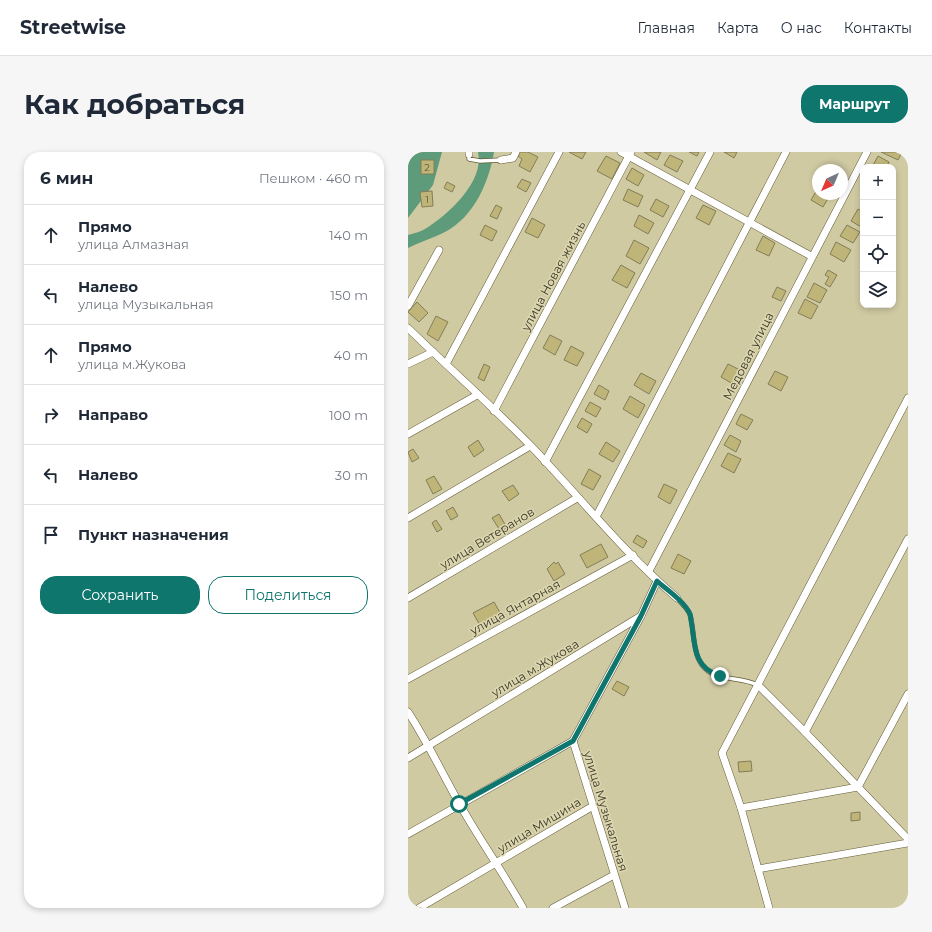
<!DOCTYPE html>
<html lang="ru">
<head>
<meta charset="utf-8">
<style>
  body { margin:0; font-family:Montserrat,sans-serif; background:#f6f6f7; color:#1f2937 }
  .controls { position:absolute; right:12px; top:12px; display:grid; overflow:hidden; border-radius:8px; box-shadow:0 2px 6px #0003 }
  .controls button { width:36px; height:36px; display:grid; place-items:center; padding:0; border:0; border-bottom:1px solid #e0e1e3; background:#fff; color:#1f2937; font:20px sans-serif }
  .compass { position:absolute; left:404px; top:12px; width:36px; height:36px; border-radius:50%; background:#fff; box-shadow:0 2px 6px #0003; rotate:224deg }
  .stop { position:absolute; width:12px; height:12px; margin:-9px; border:3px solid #0f766e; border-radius:50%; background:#fff }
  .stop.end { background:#0f766e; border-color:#fff; box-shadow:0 1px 4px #0008 }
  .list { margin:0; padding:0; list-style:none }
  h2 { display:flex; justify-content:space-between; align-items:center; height:52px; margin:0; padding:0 16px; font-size:17px }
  h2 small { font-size:13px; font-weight:400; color:#747a83 }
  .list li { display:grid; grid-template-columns:26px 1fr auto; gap:12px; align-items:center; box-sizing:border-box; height:60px; padding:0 16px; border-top:1px solid #e0e1e3 }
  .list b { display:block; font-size:15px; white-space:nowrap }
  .list p { margin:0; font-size:13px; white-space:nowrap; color:#747a83 }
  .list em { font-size:13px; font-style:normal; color:#747a83 }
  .actions { display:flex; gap:8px; padding:12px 16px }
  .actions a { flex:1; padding:9px 0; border:1px solid #0f766e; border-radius:16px; text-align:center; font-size:14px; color:#0f766e }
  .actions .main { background:#0f766e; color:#fff }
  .icon { flex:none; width:22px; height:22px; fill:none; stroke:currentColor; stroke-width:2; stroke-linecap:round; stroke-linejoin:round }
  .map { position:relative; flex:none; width:500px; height:756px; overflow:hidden; border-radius:16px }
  header { display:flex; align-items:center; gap:24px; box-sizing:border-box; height:56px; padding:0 20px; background:#fff; border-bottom:1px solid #e0e1e3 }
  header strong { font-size:19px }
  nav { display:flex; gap:22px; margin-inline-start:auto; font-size:14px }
  .intro { display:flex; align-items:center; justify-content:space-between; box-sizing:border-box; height:96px; padding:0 24px }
  h1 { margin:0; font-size:28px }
  .button { padding:10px 18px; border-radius:16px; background:#0f766e; color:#fff; font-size:14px; font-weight:700 }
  main { display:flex; gap:24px; padding:0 24px }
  aside { flex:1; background:#fff; border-radius:16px; box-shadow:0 2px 6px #0003 }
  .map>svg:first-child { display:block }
</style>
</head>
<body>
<header>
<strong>Streetwise</strong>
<nav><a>Главная</a><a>Карта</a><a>О нас</a><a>Контакты</a></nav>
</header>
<div class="intro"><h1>Как добраться</h1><a class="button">Маршрут</a></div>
<main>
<aside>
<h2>6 мин<small>Пешком · 460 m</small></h2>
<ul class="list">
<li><svg class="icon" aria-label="ahead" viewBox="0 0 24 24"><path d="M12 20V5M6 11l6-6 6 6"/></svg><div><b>Прямо</b><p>улица Алмазная</p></div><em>140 m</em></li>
<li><svg class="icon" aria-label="left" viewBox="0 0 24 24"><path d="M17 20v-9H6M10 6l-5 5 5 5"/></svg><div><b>Налево</b><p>улица Музыкальная</p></div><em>150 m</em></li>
<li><svg class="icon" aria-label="ahead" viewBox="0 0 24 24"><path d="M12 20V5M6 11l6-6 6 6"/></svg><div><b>Прямо</b><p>улица м.Жукова</p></div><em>40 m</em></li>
<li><svg class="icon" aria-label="right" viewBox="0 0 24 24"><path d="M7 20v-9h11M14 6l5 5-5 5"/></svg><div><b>Направо</b></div><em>100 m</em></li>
<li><svg class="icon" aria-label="left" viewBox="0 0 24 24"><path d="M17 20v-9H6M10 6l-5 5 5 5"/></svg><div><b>Налево</b></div><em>30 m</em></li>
<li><svg class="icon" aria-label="arrive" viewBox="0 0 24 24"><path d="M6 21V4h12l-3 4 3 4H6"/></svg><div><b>Пункт назначения</b></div></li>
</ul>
<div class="actions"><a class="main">Сохранить</a><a>Поделиться</a></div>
</aside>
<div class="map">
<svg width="500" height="756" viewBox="0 0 500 756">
  <rect width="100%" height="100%" fill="#d0caa3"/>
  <!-- forest -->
  <g fill="#5e9b7a">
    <polygon points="0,0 34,0 25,33 0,66"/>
    <path d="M70 0H86C81 30 66 65 37 80 25 86 12 90 0 96V83C6 81 12 80 17 77 40 63 77 29 70 0Z"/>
  </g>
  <!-- building -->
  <g fill="#bfb579" stroke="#837d58">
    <polygon points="112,0 120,0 130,5 122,20 111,14 114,7 110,4"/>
    <polygon points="161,0 178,0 174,7"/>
    <polygon points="236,0 253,0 249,8"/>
    <polygon points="281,0 291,0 289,4"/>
    <polygon points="316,0 329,0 326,6"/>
    <polygon points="473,0 494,0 490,8"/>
    <polygon points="262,3 275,9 269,20 256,13"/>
    <polygon points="198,4 212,11 204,27 189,19"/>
    <polygon points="470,4 481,10 479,15 464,15"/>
    <rect x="13" y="8" width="13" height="14"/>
    <polygon points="224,16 236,23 230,34 218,27"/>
    <polygon points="114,27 123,31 118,40 109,35"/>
    <polygon points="39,30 47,34 44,40 36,36"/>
    <polygon points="410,36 410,42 422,43 415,55 403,48"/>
    <polygon points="220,37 235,44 230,55 215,48"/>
    <polygon points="24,39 25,54 14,55 12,40"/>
    <polygon points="248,47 261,54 255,65 242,58"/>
    <polygon points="88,53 94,56 89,67 82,64"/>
    <polygon points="295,53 308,59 301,73 288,66"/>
    <polygon points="450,57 455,60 455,76 443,69"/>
    <polygon points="231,63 246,71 240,82 226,74"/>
    <polygon points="124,66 137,73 130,86 117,80"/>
    <polygon points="77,73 89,79 84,89 72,83"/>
    <polygon points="439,73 452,80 445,91 432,84"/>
    <polygon points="355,84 367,91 361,104 348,98"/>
    <polygon points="226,88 241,96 232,112 218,104"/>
    <polygon points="428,90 443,98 436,110 422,102"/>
    <polygon points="213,113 227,121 219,136 204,128"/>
    <polygon points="420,118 429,123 422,135 417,132 421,125 417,123"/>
    <polygon points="406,131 419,138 412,151 399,145"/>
    <polygon points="369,135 378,139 373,149 364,145"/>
    <polygon points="397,147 410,154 403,167 390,161"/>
    <polygon points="9,150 20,161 11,170 0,160"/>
    <polygon points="28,164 40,170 30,189 19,182"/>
    <polygon points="142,183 154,189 147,203 135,196"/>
    <polygon points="163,194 176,201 169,214 156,208"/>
    <polygon points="76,212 82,215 76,229 70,226"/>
    <polygon points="320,212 332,218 325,232 313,225"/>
    <polygon points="367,219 380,225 373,239 360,232"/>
    <polygon points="233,221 248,229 241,242 226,233"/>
    <polygon points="191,233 201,239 197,248 186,242"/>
    <polygon points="222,244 237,253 230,266 215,257"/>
    <polygon points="182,250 193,256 188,265 177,259"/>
    <polygon points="333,262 345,268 339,278 328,272"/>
    <polygon points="174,266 184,272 179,281 169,275"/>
    <polygon points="322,283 333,289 328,300 316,293"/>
    <polygon points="70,288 76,298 66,305 60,295"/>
    <polygon points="198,290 212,299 205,310 191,302"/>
    <polygon points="5,297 11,306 4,310 0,300"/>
    <polygon points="320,301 333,307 326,321 313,314"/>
    <polygon points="181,317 193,324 185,338 173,332"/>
    <polygon points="26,324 34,337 25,342 18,328"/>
    <polygon points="256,332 269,338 262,352 250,345"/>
    <polygon points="105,333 111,342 101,349 94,339"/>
    <polygon points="45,355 50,364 43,368 38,359"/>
    <polygon points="91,362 99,376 93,380 84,366"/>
    <polygon points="28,368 34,377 29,380 24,371"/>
    <polygon points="229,383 239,389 235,396 225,390"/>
    <polygon points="193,392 200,405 179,416 172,403"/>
    <polygon points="270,402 283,409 276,422 263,416"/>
    <polygon points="146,410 148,412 150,410 157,422 146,429 139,417"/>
    <polygon points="86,450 94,464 73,475 65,461"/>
    <polygon points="209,529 221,535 216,544 204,537"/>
    <polygon points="343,609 344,619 331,620 330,610"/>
    <polygon points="452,660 452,668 443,669 443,661"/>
  </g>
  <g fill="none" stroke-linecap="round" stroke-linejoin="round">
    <defs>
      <g id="lane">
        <polyline points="61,2 61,7 72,9 93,8"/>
        <path d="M269 446C273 451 280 457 282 463 288 483 282 511 305 522 319 528 335 526 350 533"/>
      </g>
      <g id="street">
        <polyline points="61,0 61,2"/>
        <polyline points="213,0 403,104"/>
        <polyline points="93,8 105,6 108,0"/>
        <polyline points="0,154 31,98"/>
        <path d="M0 176C40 215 83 253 122 293 171 344 215 400 269 446"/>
        <polyline points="0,212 25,200"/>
        <polyline points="38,212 151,0"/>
        <polyline points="86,259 223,0"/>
        <polyline points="0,282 69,243"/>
        <polyline points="137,310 302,0"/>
        <polyline points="188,365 378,0"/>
        <polyline points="0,366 122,294"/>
        <polyline points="241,419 459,0"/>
        <polyline points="0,446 169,346"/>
        <polyline points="0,527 225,403"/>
        <polyline points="350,533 397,580 500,387"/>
        <path d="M0 560C19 589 34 621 51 651 71 687 95 720 115 756"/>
        <polyline points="397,580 500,687"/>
        <polyline points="0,606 233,464 249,429"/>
        <polyline points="333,656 450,635 500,542"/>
        <polyline points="0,682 165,589"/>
        <polyline points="350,717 500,691"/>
        <polyline points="11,756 185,654"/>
        <polyline points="145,756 206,723"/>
        <polyline points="217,756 165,589 233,464"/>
        <polyline points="361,756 333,656 314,601 500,246"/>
      </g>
    </defs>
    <!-- lane casing -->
    <use href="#lane" stroke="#615b38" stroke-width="5"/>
    <!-- street casing -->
    <use href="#street" stroke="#615b38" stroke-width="8"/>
    <!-- lane -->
    <use href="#lane" stroke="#fff" stroke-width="3.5"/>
    <!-- street -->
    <use href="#street" stroke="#fff" stroke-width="7"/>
  </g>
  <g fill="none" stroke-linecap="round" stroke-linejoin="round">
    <!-- route -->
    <path stroke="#0f766e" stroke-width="5" d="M51 652 165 589 233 464 249 429C259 438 276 449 282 462 283 465 283 470 284 474 287 497 287 516 312 524"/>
  </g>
  <g text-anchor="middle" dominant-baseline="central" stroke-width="3" stroke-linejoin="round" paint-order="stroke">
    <!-- number labels -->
    <g font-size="10" fill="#5c573d">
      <text x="19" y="15">2</text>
      <text x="19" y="47">1</text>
    </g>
    <!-- street labels -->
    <g font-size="12" fill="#3b3829" stroke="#ddd7b0">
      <text transform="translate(145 124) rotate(-62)">улица Новая жизнь</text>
      <text transform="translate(340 204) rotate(-63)">Медовая улица</text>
      <text transform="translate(79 386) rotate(-31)">улица Ветеранов</text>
      <text transform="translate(107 455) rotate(-29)">улица Янтарная</text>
      <text transform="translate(127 516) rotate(-31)">улица м.Жукова</text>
      <text transform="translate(198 659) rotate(73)">улица Музыкальная</text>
      <text transform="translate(131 673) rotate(-31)">улица Мишина</text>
    </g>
  </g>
</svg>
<div class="controls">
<button>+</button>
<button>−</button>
<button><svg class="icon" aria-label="locate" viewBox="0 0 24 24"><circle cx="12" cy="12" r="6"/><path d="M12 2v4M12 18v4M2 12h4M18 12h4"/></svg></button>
<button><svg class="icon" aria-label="layers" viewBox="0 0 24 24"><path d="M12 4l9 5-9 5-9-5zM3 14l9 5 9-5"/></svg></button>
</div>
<svg class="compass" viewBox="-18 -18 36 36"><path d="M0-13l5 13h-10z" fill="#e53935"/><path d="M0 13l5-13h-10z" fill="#747a83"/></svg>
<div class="stop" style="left:51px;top:652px"></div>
<div class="stop end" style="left:312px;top:524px"></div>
</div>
</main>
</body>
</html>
